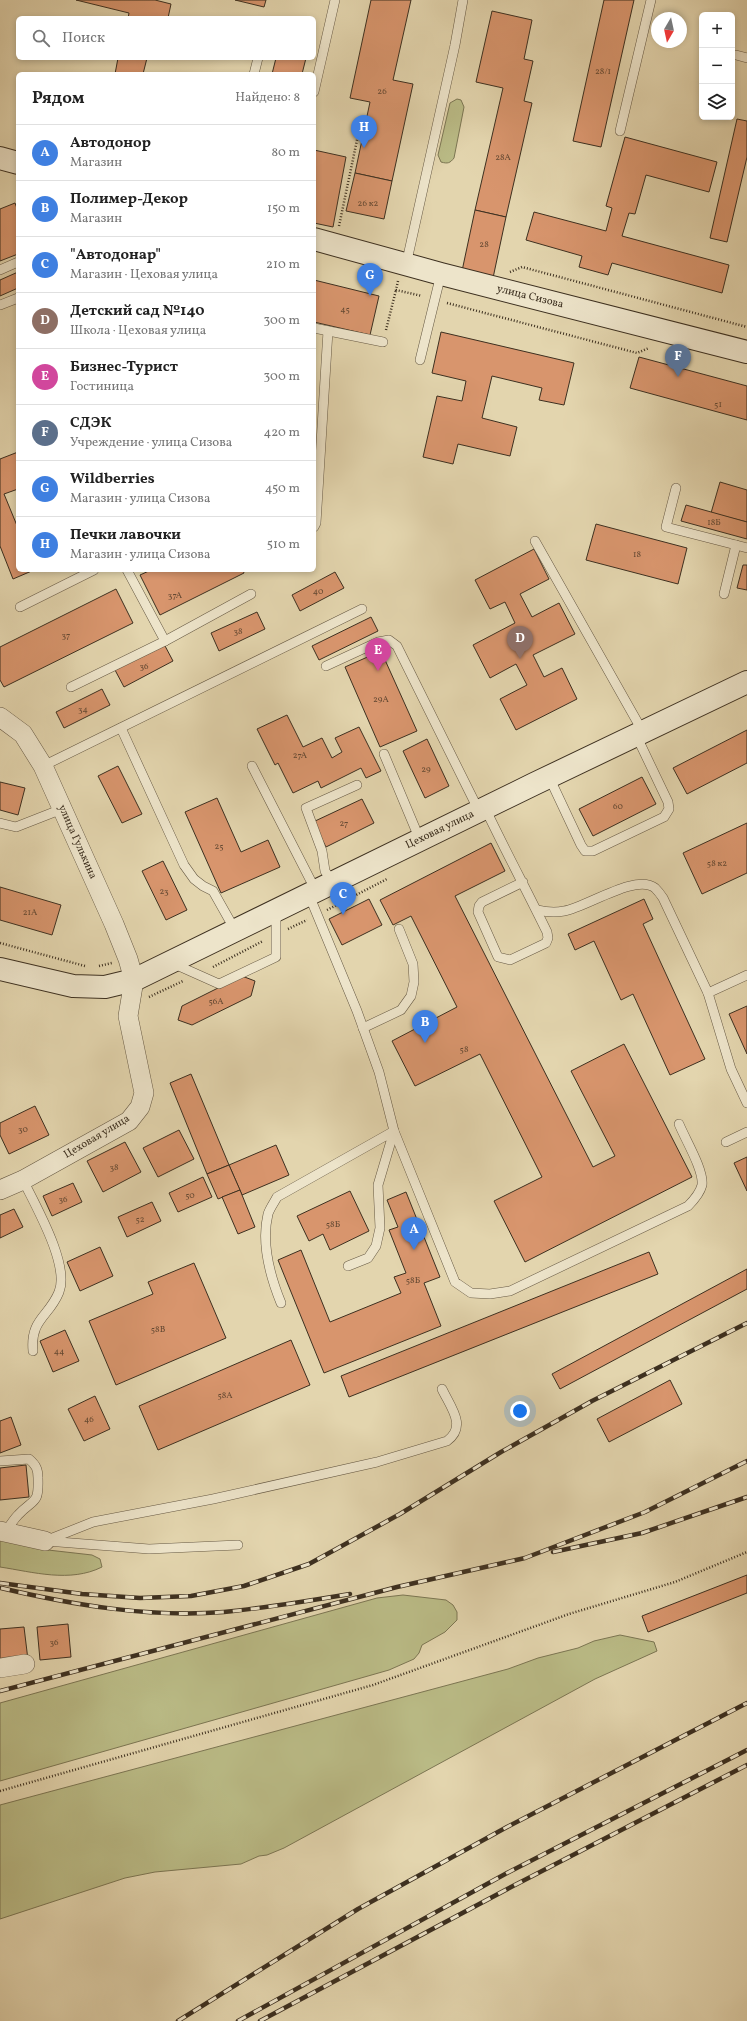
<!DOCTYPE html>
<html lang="ru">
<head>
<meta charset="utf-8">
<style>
  body { margin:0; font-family:Vollkorn,serif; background:#f2f2f2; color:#222 }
  .controls { position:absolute; right:12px; top:12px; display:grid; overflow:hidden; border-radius:6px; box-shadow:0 2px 6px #0003 }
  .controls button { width:36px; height:36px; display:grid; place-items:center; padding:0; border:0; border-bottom:1px solid #e0e0e0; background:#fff; color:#222; font:20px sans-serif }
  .compass { position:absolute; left:651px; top:12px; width:36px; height:36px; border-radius:50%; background:#fff; box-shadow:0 2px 6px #0003; rotate:189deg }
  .you { position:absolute; left:520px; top:1411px; width:14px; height:14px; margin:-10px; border:3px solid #fff; border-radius:50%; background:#1a73e8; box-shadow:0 0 0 6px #1a73e833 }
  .badge { display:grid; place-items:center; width:26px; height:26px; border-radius:50%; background:#ea580c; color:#fff; font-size:13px; font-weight:700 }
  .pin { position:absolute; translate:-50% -33px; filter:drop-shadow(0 1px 2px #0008) }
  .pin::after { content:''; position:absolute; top:21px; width:14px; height:12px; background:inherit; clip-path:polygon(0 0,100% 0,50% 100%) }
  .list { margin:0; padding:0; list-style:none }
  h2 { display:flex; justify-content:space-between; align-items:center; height:52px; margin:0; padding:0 16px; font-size:17px }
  h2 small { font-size:13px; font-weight:400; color:#767676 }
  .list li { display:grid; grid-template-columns:26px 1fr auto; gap:12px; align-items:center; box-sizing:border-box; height:56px; padding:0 16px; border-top:1px solid #e0e0e0 }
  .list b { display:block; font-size:15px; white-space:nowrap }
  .list p { margin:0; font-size:13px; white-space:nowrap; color:#767676 }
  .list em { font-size:13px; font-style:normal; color:#767676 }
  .icon { flex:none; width:22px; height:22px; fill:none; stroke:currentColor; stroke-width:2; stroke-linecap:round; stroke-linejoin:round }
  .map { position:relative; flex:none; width:747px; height:2021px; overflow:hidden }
  .search { position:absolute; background:#fff; box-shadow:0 2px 6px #0003; left:16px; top:16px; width:300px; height:44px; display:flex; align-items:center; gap:10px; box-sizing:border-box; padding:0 14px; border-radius:6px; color:#767676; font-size:15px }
  .panel { position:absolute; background:#fff; box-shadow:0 2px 6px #0003; left:16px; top:72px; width:300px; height:500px; border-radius:6px }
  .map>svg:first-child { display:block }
</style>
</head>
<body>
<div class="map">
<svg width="747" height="2021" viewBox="0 0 747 2021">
  <rect width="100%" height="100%" fill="#e3d5ae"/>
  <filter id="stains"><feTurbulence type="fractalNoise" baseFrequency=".005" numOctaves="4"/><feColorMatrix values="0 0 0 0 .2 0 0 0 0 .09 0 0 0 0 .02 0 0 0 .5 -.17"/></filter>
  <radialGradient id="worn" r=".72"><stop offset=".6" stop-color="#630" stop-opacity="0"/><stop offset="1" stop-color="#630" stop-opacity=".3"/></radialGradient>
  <!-- green -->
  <g fill="#babb86" stroke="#7c7653">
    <path d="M457 99 461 100 464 107 454 158C450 163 448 164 441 162L438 155 450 103Z"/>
    <path d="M0 1539 48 1550 92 1555 100 1559 102 1567C70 1583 33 1572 0 1567Z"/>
    <polygon points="403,1595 446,1600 453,1605 457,1612 457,1620 445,1632 422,1645 419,1653 414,1659 389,1670 0,1781 0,1703 377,1598"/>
    <polygon points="620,1635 654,1642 657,1651 595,1679 284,1848 267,1855 259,1856 241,1864 155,1872 125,1878 0,1919 0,1805 508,1669 538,1658 578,1648 594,1641"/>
  </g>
  <!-- building -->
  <g fill="#d8956d" stroke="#3d3020">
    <polygon points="76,0 155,0 171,4 168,18 157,17 157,18 128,18 129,13"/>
    <polygon points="235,0 266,0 264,7"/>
    <polygon points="371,0 411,0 393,80 413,84 392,181 355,173 370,102 350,98"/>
    <polygon points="604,0 634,0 601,147 573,141"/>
    <polygon points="492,11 532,20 524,59 533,61 524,101 532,103 506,217 475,210 503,88 476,82"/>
    <polygon points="118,58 147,58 143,74 115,74"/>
    <polygon points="276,58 306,58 302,74 272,74"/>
    <polygon points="737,119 747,121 747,157 727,242 710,238"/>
    <polygon points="625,137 717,162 709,192 646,175 635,214 629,213 622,236 729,265 722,293 612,263 608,275 579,267 582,256 526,240 534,212 606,231 612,208 606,206"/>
    <polygon points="314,150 346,157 333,227 314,223"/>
    <polygon points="355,173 392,181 384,219 346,211"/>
    <polygon points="15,203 18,211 18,254 0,261 0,209"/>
    <polygon points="475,210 506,217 493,278 462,271"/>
    <polygon points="18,272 18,288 0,296 0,280"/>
    <polygon points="314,280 379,296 370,335 314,322"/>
    <polygon points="441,332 574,363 564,405 539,400 542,388 492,376 482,418 517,427 510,456 458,444 453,464 423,457 437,396 462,401 466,381 432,373"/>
    <polygon points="639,357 747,386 747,420 630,388"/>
    <polygon points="18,452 18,489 4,494 18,528 18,570 34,570 13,579 0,546 0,459"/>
    <polygon points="720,482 747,490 747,522 711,513"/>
    <polygon points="686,505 747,522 747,539 681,521"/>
    <polygon points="596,524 687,548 678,584 586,560"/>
    <polygon points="534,549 549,579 520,594 532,617 559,603 575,634 533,655 544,677 562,668 577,699 516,730 500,699 527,685 516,664 490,678 473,645 515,623 505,602 490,609 475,580"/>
    <polygon points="743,565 747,565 747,590 737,588"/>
    <polygon points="151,570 243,570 244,573 160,615 140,575"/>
    <polygon points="335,572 344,588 300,611 292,595"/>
    <polygon points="116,589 133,623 4,687 0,680 0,647"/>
    <polygon points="257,612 265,629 219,651 211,633"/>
    <polygon points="371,617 378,631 319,660 312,646"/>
    <polygon points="164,644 173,661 124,687 115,670"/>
    <polygon points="381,651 417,731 380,747 345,667"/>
    <polygon points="102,689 110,705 64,728 56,712"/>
    <polygon points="287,715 303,747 322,738 332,758 342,752 335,738 359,727 381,771 366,778 361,768 321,788 318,781 293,793 278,763 275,765 257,729"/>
    <polygon points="747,730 747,763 687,794 673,768"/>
    <polygon points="427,739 449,786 425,798 403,751"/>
    <polygon points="118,766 142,814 122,823 98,776"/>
    <polygon points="642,777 656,804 593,836 579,809"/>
    <polygon points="0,782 25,788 18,815 0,810"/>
    <polygon points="217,798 241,852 268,840 280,867 221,893 185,812"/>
    <polygon points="362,799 374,823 326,847 313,822"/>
    <polygon points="747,823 747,873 702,894 683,853"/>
    <polygon points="491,843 505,871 455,896 593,1167 615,1156 571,1071 624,1044 692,1177 525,1262 494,1201 542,1177 480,1054 415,1086 392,1041 457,1007 411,916 393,925 380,900"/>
    <polygon points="163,861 187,910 166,920 142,871"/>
    <polygon points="0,887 61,905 52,935 0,920"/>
    <polygon points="369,899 382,925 342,945 329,919"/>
    <polygon points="644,899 653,919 643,924 705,1059 670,1075 633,994 621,1000 594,941 575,950 568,934"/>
    <polygon points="242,976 255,981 251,996 192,1025 178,1020 182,1006"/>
    <polygon points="747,1006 747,1054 729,1014"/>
    <polygon points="191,1074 229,1165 207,1174 170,1083"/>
    <polygon points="35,1106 49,1135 9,1154 0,1135 0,1123"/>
    <polygon points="179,1130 194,1159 158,1177 143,1148"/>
    <polygon points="125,1142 141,1172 103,1192 87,1161"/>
    <polygon points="276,1145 289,1175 242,1195 229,1165"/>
    <polygon points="747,1157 747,1191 734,1163"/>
    <polygon points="229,1165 240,1190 218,1199 207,1174"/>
    <polygon points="203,1177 212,1197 178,1212 169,1193"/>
    <polygon points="73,1183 82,1202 52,1216 43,1196"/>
    <polygon points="240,1190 255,1227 238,1234 222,1197"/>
    <polygon points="350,1191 369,1231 330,1250 323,1234 309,1241 297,1216"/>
    <polygon points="406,1192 440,1277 424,1283 441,1326 324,1373 278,1260 301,1250 330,1322 401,1293 394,1277 406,1273 389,1230 398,1227 387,1200"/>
    <polygon points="152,1202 161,1221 127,1237 118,1217"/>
    <polygon points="14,1209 23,1227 0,1238 0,1215"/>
    <polygon points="100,1247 113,1276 80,1291 67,1262"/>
    <polygon points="649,1252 658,1274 349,1397 341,1376"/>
    <polygon points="194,1263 226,1338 116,1385 89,1321 153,1294 148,1282"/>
    <polygon points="747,1269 747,1289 560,1389 552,1374"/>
    <polygon points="65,1330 79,1361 53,1372 40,1341"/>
    <polygon points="291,1340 310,1385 158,1450 139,1406"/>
    <polygon points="670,1380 682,1404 609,1442 597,1419"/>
    <polygon points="95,1396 110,1429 84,1441 68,1409"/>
    <polygon points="11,1417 21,1445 0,1453 0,1421"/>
    <polygon points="26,1465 29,1497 0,1500 0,1468"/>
    <polygon points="747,1575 747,1593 648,1632 642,1616"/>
    <polygon points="68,1624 71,1657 40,1660 37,1627"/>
    <polygon points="24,1627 28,1660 0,1663 0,1629"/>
  </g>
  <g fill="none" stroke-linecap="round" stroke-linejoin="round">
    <defs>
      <g id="service">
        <polyline points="736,55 747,58"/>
        <polyline points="254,74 258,58"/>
        <polyline points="314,92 335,0"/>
        <polyline points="620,131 651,0"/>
        <polyline points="406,265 455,45 463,0"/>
        <polyline points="0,270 18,262"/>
        <polyline points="0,305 18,298"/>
        <polyline points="314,328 383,342"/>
        <polyline points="420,360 441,274"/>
        <polyline points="676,488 666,527 736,545"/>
        <polyline points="314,527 316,523 328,331"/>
        <polyline points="535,541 643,732"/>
        <polyline points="127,570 165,641"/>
        <polyline points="724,594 736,545 747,548"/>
        <polyline points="20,607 94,570"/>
        <polyline points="326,666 378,642 389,640 397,646 479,811"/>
        <polyline points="71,687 165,641 251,594"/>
        <polyline points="121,728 184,865 194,879 203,886 213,891 235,930"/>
        <polyline points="384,754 420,840"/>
        <polyline points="43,766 362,609"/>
        <polyline points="252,766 316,891"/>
        <polyline points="549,777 581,845 585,851 593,851 664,817 669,809 668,802 636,735"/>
        <path d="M485 808C505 850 527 891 547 932L548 938 546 943 510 960 498 957 478 912 479 906 482 902 523 882"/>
        <polyline points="0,823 16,827 62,809"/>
        <polyline points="333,883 325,871 322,851 306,808 357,785"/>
        <path d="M309 895 357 1011 379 1072 394 1131 455 1282 471 1293 490 1294 510 1291 688 1206C693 1201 700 1193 702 1185 704 1170 685 1139 679 1124"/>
        <path d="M537 910C546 912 555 913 564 911 587 907 636 873 655 888 658 891 661 895 663 898L708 993 731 1069 747 1103"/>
        <polyline points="172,963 219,984 276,957 276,910"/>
        <polyline points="708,993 747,975"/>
        <polyline points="363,1028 401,1010 411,996 414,982 413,964 399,929"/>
        <polyline points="726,1142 747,1132"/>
        <path d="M23 1180C35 1205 70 1265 59 1292 49 1317 30 1319 33 1351"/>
        <path d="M281 1303C270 1276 261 1243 268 1214 270 1208 274 1203 277 1197L394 1131 378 1185 380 1228 376 1246 368 1258 348 1266"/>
        <path d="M0 1461 29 1459C36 1465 38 1469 38 1478 39 1505 34 1498 18 1515 13 1520 9 1527 5 1533"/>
        <path d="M45 1541 93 1522 213 1499 377 1462 447 1441C467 1426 451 1408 442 1389"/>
        <polyline points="46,1541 149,1549 238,1545"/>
      </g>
      <g id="minor">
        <polyline points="0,717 23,734 43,766 114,924 128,959 134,980 128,1016 144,1093 140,1107 129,1121 23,1180 0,1190"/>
        <polyline points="0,1531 45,1541"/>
        <polyline points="0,1668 25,1664"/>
      </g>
      <g id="secondary">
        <polyline points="0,158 18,163"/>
        <polyline points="314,239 441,274 747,352"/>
        <polyline points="0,969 73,986 105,987 134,980 534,784 747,682"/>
      </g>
    </defs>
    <!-- service casing -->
    <use href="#service" stroke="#665944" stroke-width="10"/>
    <!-- minor casing -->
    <use href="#minor" stroke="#665944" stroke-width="20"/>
    <!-- secondary casing -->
    <use href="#secondary" stroke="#3d3020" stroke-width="24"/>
    <!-- path -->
    <g stroke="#3d3020" stroke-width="2.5" stroke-dasharray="1 2" stroke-linecap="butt">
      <polyline points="339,226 361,121"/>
      <polyline points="510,272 522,267 747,327"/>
      <polyline points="398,281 396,290 422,296"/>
      <polyline points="447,303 637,353 649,348"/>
      <polyline points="386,330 396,290"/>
      <polyline points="327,910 387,879"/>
      <polyline points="288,929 307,920"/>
      <polyline points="0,943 85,966"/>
      <polyline points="99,966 112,963"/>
      <polyline points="213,967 263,941"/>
      <polyline points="149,997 183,981"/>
      <polyline points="0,1791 373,1685 569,1614 675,1582 747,1552"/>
    </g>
    <!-- service -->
    <use href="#service" stroke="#ede4ca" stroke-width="9"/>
    <!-- minor -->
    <use href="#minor" stroke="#ede4ca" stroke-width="19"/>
    <!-- secondary -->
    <use href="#secondary" stroke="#ede4ca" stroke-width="22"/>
    <defs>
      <g id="rail">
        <polyline points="553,1552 642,1533 747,1497"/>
        <polyline points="0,1583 82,1594 140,1598 191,1596 244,1586 309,1564 400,1514 501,1452 592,1401 747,1323"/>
        <path d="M1 1588C73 1605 150 1618 224 1612 266 1608 308 1601 350 1594"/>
        <polyline points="0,1691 397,1587 525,1558 645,1512 747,1461"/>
        <polyline points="178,2021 358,1909 507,1827 747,1703"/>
        <polyline points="238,2021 507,1873 747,1750"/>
        <polyline points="260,2021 513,1886 747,1765"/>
      </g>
    </defs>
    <!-- rail casing -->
    <use href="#rail" stroke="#3d3020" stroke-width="4.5"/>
    <!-- rail -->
    <use href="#rail" stroke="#ede4ca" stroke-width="3" stroke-dasharray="9" stroke-linecap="butt"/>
  </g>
  <g text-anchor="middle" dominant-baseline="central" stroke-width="3.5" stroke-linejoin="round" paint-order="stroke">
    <!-- number labels -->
    <g font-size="9" fill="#644933">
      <text x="603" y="71">28/1</text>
      <text x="382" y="91">26</text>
      <text x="503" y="157">28А</text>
      <text x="368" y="203">26 к2</text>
      <text x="484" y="244">28</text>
      <text x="345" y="309">45</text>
      <text x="718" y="404">51</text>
      <text x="714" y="522">18Б</text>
      <text x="637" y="554">18</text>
      <text x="318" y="591">40</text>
      <text x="175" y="595">37А</text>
      <text x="238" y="631">38</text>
      <text x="66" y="635">37</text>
      <text x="144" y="666">36</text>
      <text x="381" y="699">29А</text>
      <text x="83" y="709">34</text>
      <text x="300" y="755">27А</text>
      <text x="426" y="769">29</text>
      <text x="618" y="806">60</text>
      <text x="344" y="823">27</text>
      <text x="219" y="846">25</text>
      <text x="717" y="863">58 к2</text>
      <text x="164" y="891">23</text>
      <text x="30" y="912">21А</text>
      <text x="216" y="1001">56А</text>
      <text x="464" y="1049">58</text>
      <text x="23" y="1129">30</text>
      <text x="114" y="1167">38</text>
      <text x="190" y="1195">50</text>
      <text x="63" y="1199">36</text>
      <text x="140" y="1219">52</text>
      <text x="333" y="1224">58Б</text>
      <text x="413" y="1280">58Б</text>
      <text x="158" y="1329">58В</text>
      <text x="59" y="1351">44</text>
      <text x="225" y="1395">58А</text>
      <text x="89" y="1419">46</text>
      <text x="54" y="1642">36</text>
    </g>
    <!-- street labels -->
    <g font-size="11" fill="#3d3020" stroke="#ede4ca">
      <text transform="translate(530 297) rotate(14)">улица Сизова</text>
      <text transform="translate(440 830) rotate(-26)">Цеховая улица</text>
      <text transform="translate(77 842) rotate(66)">улица Гулькина</text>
      <text transform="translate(97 1137) rotate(-31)">Цеховая улица</text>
    </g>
  </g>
  <rect width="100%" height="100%" filter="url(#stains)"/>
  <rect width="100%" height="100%" fill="url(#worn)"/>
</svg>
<div class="controls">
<button>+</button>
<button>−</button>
<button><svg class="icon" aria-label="layers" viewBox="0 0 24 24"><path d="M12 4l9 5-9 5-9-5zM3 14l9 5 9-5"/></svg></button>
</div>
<svg class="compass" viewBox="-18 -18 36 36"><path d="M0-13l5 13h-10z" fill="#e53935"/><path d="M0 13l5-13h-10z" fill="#767676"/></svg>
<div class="you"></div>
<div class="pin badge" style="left:414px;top:1250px;background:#3f7fe0">A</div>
<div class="pin badge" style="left:425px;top:1043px;background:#3f7fe0">B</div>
<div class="pin badge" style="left:343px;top:915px;background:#3f7fe0">C</div>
<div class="pin badge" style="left:520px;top:659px;background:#8d6e63">D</div>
<div class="pin badge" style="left:378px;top:671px;background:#d1479c">E</div>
<div class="pin badge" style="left:678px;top:377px;background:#5c6f8a">F</div>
<div class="pin badge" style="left:370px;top:296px;background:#3f7fe0">G</div>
<div class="pin badge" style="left:364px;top:148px;background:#3f7fe0">H</div>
<div class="search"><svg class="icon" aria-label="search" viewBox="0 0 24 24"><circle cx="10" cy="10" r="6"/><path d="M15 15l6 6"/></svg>Поиск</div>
<section class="panel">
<h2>Рядом<small>Найдено: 8</small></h2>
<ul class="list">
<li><span class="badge" style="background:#3f7fe0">A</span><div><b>Автодонор</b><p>Магазин</p></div><em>80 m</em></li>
<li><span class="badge" style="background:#3f7fe0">B</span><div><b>Полимер-Декор</b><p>Магазин</p></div><em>150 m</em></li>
<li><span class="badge" style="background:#3f7fe0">C</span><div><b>&quot;Автодонар&quot;</b><p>Магазин · Цеховая улица</p></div><em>210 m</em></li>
<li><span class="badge" style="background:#8d6e63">D</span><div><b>Детский сад №140</b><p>Школа · Цеховая улица</p></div><em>300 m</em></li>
<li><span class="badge" style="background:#d1479c">E</span><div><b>Бизнес-Турист</b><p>Гостиница</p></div><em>300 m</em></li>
<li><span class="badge" style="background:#5c6f8a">F</span><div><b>СДЭК</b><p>Учреждение · улица Сизова</p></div><em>420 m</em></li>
<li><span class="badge" style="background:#3f7fe0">G</span><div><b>Wildberries</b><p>Магазин · улица Сизова</p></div><em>450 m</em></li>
<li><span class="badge" style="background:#3f7fe0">H</span><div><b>Печки лавочки</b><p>Магазин · улица Сизова</p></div><em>510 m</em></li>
</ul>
</section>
</div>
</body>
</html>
